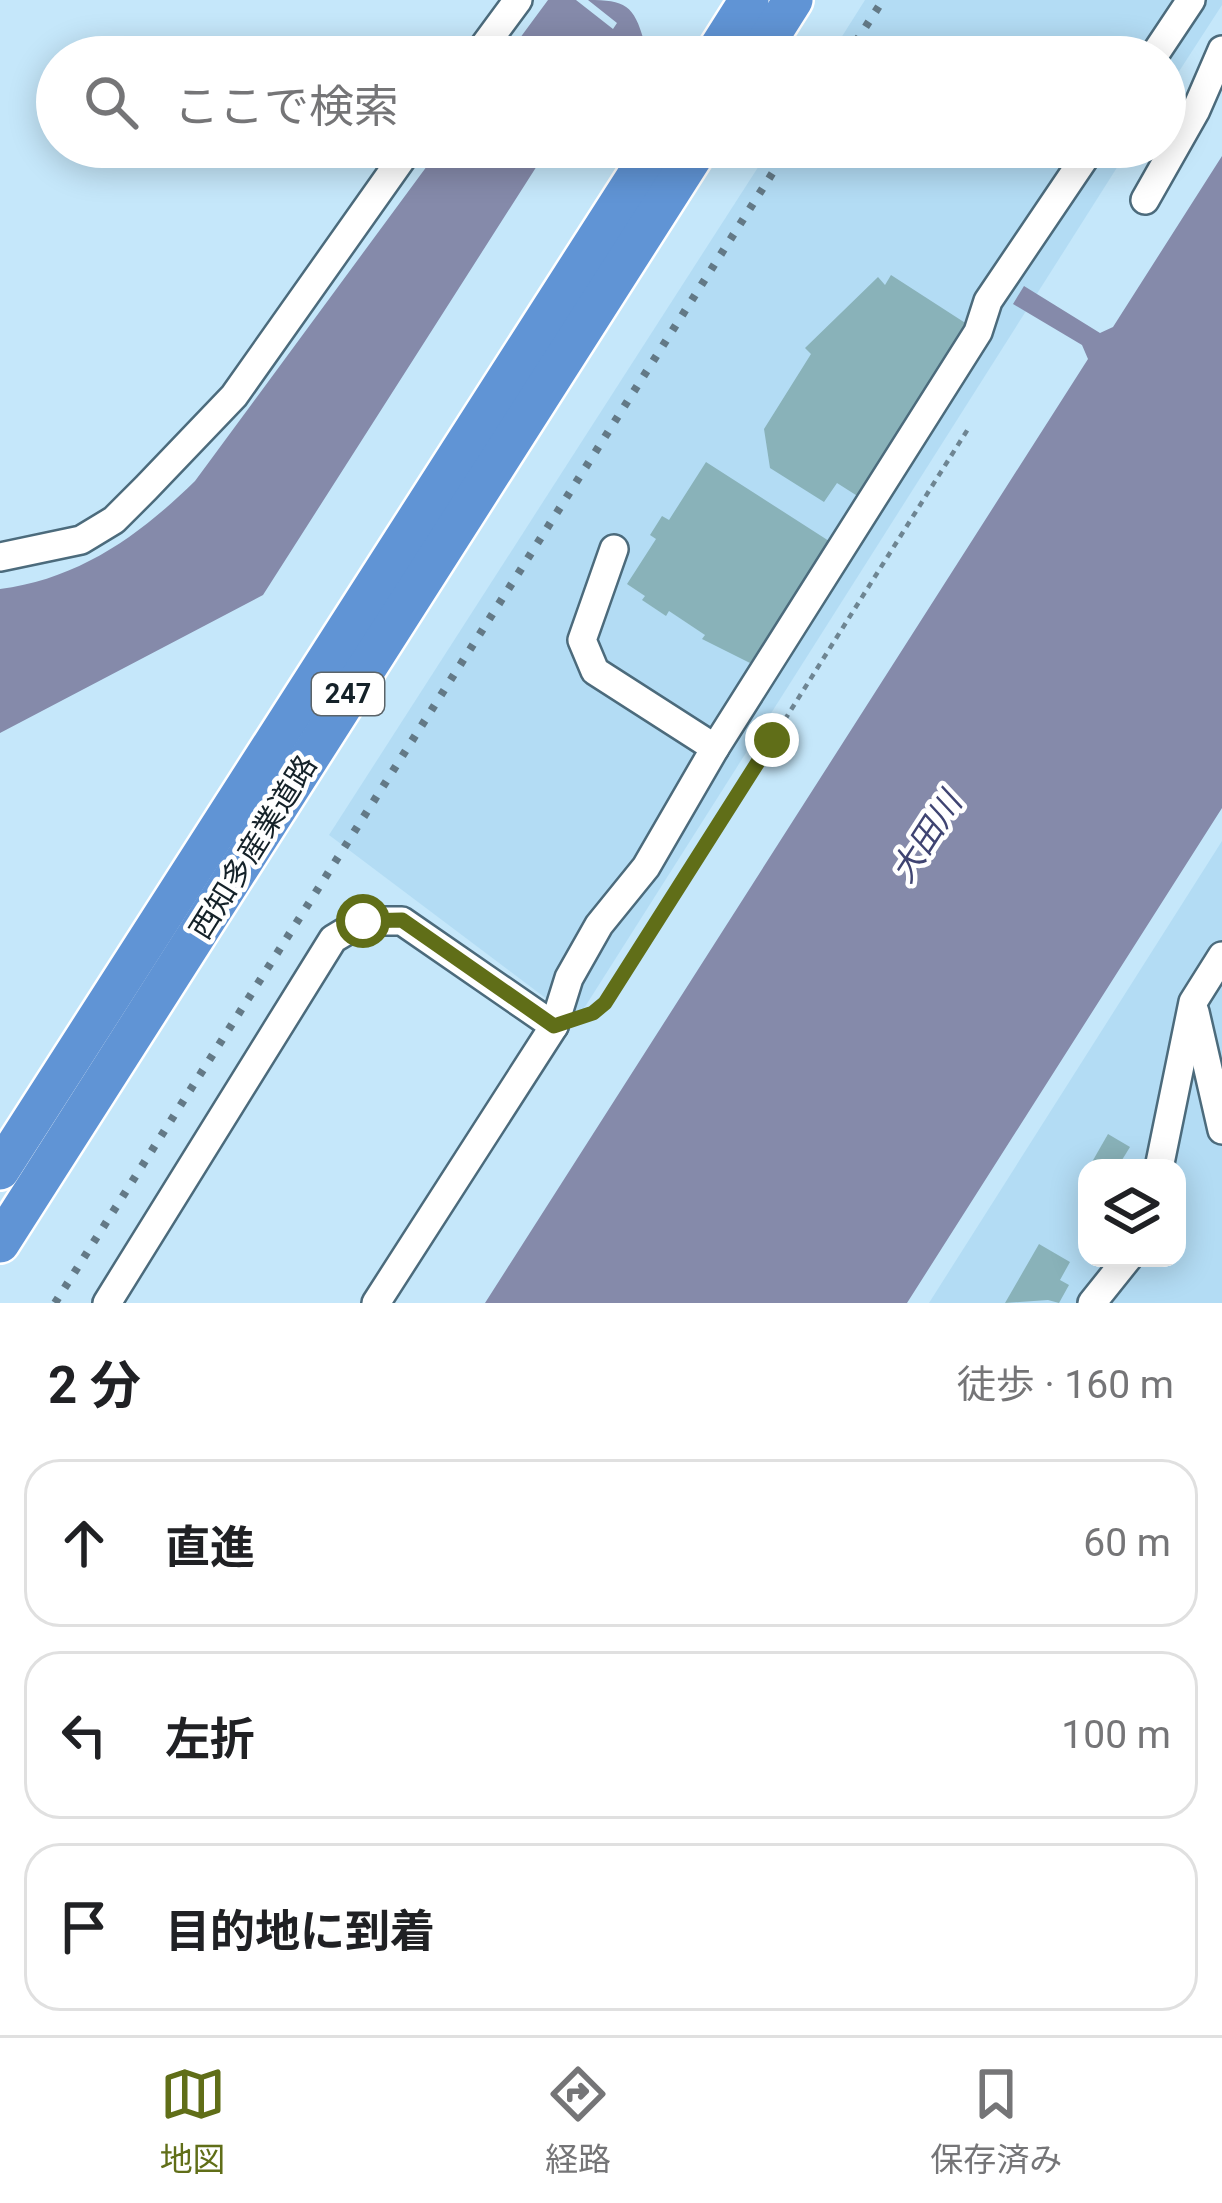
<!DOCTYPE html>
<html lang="ja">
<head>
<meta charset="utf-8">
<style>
  body { margin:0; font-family:Roboto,"Noto Sans JP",sans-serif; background:#f2f2f2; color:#202124 }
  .controls { position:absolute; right:36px; bottom:36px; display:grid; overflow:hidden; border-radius:24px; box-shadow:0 6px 30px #0003 }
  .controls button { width:108px; height:108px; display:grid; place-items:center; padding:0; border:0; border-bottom:3px solid #e0e0e0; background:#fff; color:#202124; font:60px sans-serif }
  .stop { position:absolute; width:36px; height:36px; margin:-27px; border:9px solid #606e18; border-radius:50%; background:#fff }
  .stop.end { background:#606e18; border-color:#fff; box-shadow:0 3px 12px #0008 }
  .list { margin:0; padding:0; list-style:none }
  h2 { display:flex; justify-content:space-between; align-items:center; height:156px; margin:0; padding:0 48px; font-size:51px }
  h2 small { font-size:39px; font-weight:400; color:#757577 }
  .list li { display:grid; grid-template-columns:78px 1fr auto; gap:36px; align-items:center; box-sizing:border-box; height:168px; margin:0 24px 24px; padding:0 24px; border:3px solid #e0e0e0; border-radius:36px }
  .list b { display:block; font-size:45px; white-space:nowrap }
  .list em { font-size:39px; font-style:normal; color:#757577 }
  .icon { flex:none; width:66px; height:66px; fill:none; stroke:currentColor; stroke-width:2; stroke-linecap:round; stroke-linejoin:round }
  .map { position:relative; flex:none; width:1222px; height:1303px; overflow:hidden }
  .search { position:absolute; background:#fff; box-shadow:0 6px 30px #0003; left:36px; right:36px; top:36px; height:132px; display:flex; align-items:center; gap:30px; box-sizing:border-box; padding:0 42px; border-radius:66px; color:#757577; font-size:45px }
  .sheet { height:732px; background:#fff }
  nav { display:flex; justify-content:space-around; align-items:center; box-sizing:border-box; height:168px; border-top:3px solid #e0e0e0; background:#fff; font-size:33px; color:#757577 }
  nav a { display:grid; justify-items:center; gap:6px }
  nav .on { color:#606e18 }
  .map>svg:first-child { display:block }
</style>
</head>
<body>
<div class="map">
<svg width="1222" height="1303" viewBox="0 0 1222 1303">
  <rect width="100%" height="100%" fill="#c5e7fa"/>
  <!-- built -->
  <g fill="#b3dcf4" fill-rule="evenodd">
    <polygon points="865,0 1222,0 1222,5 1165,93 1165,57 829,57"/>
    <polygon points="771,147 1130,147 576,1021 329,835"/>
    <path d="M1222 841V1303H929ZM1087 1168H1177V1258H1087Z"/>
  </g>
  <!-- water -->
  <g fill="#858aaa">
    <path d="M548 0H576L613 29 617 23 588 0C625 0 634 5 644 41L668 57H641L635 52 631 57H506Z"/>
    <path d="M441 147H549L263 595 0 733V589C79 579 140 535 195 481Z"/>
    <polygon points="1222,156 1222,808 907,1303 485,1303 1088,359 1082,345 1013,304 1024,286 1100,333 1113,327"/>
  </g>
  <!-- building -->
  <g fill="#89b2b9">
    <polygon points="891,275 970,326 859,497 837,483 824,502 770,468 764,429 811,354 805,348 878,277 885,285"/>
    <polygon points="706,462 829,541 750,663 702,639 705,635 669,611 666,616 642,600 645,596 627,584 656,539 650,535 662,516 669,520"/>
    <polygon points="1108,1134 1130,1147 1117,1168 1102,1168 1092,1162"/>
    <polygon points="1039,1244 1070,1262 1060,1280 1069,1285 1059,1303 1048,1300 1005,1303"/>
  </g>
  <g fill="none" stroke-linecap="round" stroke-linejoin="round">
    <defs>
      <g id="minor">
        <polyline points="476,57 518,0"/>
        <polyline points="1153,57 1191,0"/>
        <polyline points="1145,200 1196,110 1222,50"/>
        <polyline points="614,549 582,640 595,671 715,748 978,332 988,301 1092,147"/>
        <polyline points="0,557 81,540 114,520 146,488 234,396 410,147"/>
        <polyline points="1195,1012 1222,1130"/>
        <polyline points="554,1026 569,978 599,925 646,867 715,748"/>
        <polyline points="1159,1168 1193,1002 1222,956"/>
        <polyline points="107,1303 333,939 363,921 402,921 554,1026 376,1303"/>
        <polyline points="1092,1303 1128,1258"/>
      </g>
      <g id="highway">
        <polyline points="713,57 749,0"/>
        <polyline points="757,57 793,0"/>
        <polyline points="0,1170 655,147"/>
        <polyline points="0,1243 699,147"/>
      </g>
    </defs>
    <!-- minor casing -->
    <use href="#minor" stroke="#4c6b7c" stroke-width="32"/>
    <!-- highway casing -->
    <use href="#highway" stroke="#fff" stroke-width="44"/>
    <!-- path -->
    <g stroke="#6e8592" stroke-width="4.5" stroke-dasharray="6 6" stroke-linecap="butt">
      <polyline points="772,740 968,429"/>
      <polyline points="586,1015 605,1003 772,740 754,730"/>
    </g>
    <!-- minor -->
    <use href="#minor" stroke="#fff" stroke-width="27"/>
    <!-- highway -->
    <use href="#highway" stroke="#6094d5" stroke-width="39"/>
    <!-- rail -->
    <g stroke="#637986" stroke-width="8" stroke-dasharray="6 12" stroke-linecap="butt">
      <polyline points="846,57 883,0"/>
      <polyline points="55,1303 789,147"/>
    </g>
  </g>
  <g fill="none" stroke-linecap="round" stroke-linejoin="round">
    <!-- route -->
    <polyline stroke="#606e18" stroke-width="15" points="363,921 402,920 554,1026 593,1013 605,1003 772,740"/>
  </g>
  <g text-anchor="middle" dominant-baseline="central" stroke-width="9" stroke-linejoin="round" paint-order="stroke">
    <!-- shield labels -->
    <rect fill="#fff" stroke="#5b6469" stroke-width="3" x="312" y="673" width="72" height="42" rx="9"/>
    <g font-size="27" font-weight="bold" fill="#152229">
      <text x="348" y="694">247</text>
    </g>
    <!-- street labels -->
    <g font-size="30" fill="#152229" stroke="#fff">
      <text transform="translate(253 847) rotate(-58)">西知多産業道路</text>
    </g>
    <!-- water labels -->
    <g font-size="33" font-style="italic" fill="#3f4472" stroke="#fff">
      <text transform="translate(926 837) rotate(-57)">大田川</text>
    </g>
  </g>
</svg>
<div class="controls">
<button><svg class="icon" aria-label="layers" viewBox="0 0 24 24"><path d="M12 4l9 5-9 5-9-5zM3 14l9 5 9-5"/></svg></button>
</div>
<div class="stop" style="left:363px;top:921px"></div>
<div class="stop end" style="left:772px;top:740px"></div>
<div class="search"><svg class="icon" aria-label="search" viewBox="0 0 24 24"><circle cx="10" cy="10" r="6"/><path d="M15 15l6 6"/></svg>ここで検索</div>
</div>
<section class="sheet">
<h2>2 分<small>徒歩 · 160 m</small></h2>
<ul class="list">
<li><svg class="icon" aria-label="ahead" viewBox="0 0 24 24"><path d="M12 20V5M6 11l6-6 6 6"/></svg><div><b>直進</b></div><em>60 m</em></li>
<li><svg class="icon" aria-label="left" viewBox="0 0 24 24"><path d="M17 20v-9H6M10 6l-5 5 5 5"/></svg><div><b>左折</b></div><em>100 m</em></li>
<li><svg class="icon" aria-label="arrive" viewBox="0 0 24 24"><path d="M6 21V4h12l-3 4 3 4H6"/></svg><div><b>目的地に到着</b></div></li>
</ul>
</section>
<nav>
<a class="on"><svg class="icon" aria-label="map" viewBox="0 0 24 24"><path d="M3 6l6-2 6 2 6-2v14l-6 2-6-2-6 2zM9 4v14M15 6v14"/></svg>地図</a>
<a><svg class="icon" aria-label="directions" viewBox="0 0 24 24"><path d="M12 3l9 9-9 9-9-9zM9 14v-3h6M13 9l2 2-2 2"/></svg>経路</a>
<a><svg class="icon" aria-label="saved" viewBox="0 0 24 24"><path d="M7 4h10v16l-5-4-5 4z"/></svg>保存済み</a>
</nav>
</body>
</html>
